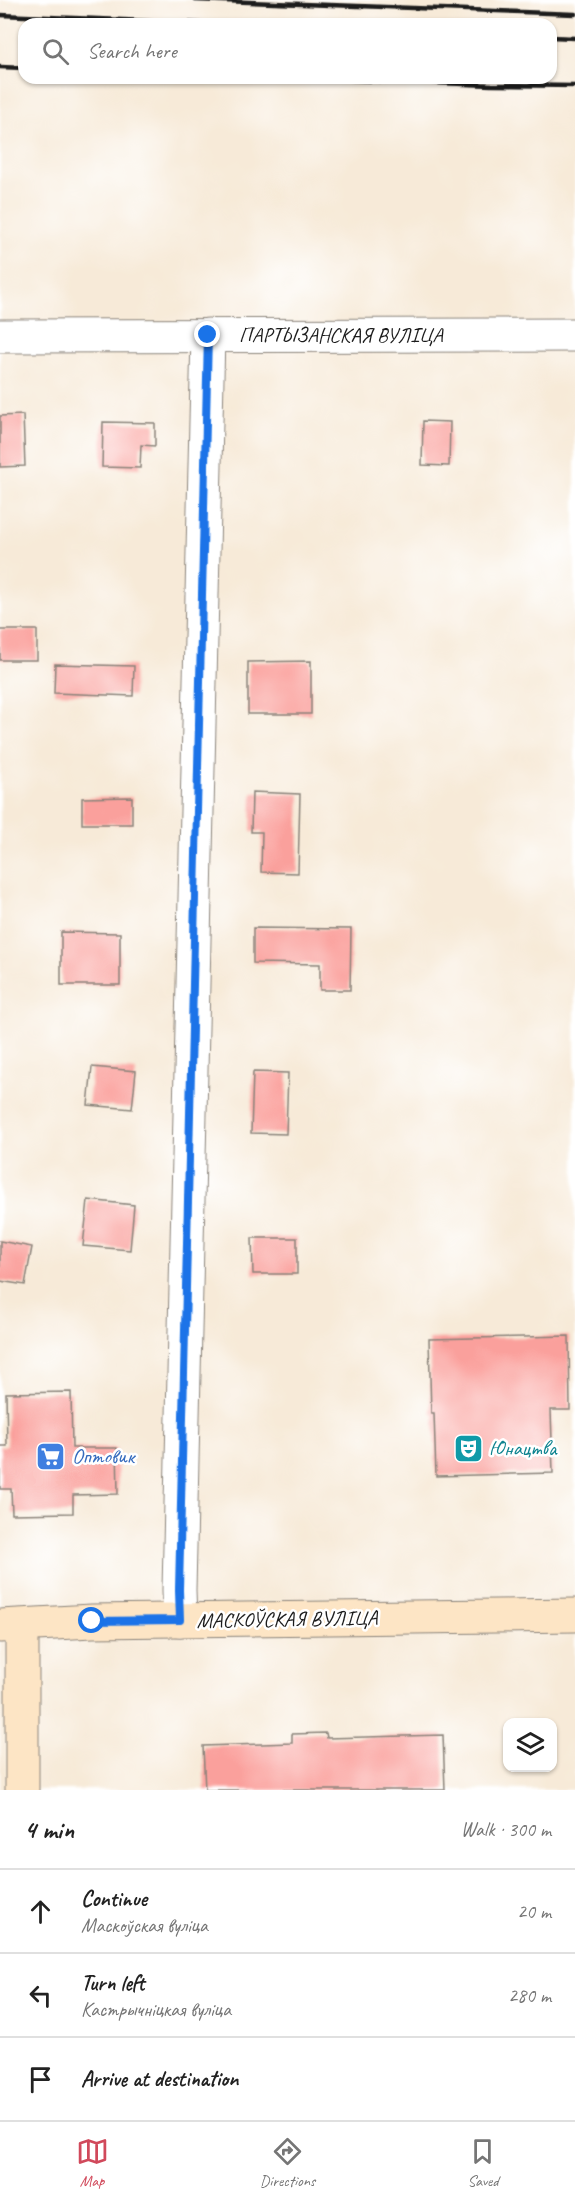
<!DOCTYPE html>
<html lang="en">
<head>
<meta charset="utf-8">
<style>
  body { margin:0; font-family:Caveat,sans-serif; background:#f6f6f6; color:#222 }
  .controls { position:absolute; right:18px; bottom:18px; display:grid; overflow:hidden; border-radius:12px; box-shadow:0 2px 4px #0004 }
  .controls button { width:54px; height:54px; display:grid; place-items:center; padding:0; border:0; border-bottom:2px solid #e0e0e0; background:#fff; color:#222; font:30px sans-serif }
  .stop { position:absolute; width:18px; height:18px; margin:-14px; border:4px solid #1a73e8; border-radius:50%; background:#fff }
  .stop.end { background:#1a73e8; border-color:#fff; box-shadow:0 2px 6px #0008 }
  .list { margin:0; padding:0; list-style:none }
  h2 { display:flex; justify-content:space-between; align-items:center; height:78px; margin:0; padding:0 24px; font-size:26px }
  h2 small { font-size:20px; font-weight:400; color:#767676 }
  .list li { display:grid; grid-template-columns:39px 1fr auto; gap:18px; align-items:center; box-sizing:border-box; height:84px; padding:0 24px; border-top:2px solid #e0e0e0 }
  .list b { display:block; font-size:22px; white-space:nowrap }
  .list p { margin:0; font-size:20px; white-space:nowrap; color:#767676 }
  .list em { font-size:20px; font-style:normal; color:#767676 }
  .icon { flex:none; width:33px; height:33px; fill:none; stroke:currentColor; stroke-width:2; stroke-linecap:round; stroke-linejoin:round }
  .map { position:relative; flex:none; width:575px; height:1790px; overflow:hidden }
  .search { position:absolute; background:#fff; box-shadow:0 2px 4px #0004; left:18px; right:18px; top:18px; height:66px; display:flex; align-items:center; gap:15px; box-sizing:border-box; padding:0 21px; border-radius:18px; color:#767676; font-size:22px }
  .sheet { height:330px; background:#fff }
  nav { display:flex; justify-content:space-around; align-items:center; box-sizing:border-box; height:84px; border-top:2px solid #e0e0e0; background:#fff; font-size:16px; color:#767676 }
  nav a { display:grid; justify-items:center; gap:3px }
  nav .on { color:#d1495b }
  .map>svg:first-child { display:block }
</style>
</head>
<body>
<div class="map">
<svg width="575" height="1790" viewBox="0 0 575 1790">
  <rect width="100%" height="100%" fill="#fff"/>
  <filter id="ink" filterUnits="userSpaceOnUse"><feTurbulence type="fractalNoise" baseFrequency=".0167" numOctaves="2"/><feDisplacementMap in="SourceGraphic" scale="12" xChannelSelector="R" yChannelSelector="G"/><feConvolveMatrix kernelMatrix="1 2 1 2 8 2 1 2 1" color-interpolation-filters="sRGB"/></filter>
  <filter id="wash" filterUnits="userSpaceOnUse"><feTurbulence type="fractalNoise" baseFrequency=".008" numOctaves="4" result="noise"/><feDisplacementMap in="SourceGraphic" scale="24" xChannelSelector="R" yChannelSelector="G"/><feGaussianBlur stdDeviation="1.35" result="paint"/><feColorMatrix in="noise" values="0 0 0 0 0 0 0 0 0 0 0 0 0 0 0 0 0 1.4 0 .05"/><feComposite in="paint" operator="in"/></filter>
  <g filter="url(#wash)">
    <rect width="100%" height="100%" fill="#f7ead8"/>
    <g id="blocks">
      <!-- building -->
      <g fill="#faa09c">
        <polygon points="23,415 25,466 0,467 0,416"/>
        <polygon points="423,421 450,422 449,466 422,465"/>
        <polygon points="103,422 155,423 155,446 141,445 140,468 102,467"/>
        <rect x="0" y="630" width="37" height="30"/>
        <polygon points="311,661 311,714 248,714 248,662"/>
        <polygon points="55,664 134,666 133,696 54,693"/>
        <polygon points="252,792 300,794 298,873 261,872 262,832 251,832"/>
        <polygon points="132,797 132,824 82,824 82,798"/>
        <polygon points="253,928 351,929 350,990 320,990 320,964 253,963"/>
        <polygon points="61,932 120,933 120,985 61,985"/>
        <polygon points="92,1067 136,1071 132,1109 88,1105"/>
        <polygon points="253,1072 288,1073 286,1134 251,1133"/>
        <polygon points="88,1200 134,1205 130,1250 83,1246"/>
        <polygon points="252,1238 297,1238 297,1274 253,1274"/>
        <polygon points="0,1241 32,1247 25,1285 0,1281"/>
        <polygon points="569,1336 570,1410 551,1410 553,1473 436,1476 434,1413 431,1413 429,1339"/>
        <polygon points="71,1392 72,1448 117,1448 118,1494 73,1495 73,1513 12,1514 11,1489 0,1489 0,1446 7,1446 6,1393"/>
        <polygon points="326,1733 327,1738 443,1735 445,1790 205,1790 203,1746 292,1743 292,1734"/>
      </g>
    </g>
  </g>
  <g filter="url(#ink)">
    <use href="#blocks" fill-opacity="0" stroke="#8a837a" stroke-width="1.5"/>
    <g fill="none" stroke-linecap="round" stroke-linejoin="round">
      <defs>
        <polyline id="minor" points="180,1620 179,1590 208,335"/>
        <polyline id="tertiary" points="0,336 575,335"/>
        <g id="secondary">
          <polyline points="0,1626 92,1621 575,1615"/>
          <polyline points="22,1790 22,1626"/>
        </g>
      </defs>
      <!-- minor casing -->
      <use href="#minor" stroke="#8a837a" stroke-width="35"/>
      <!-- tertiary casing -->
      <use href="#tertiary" stroke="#8a837a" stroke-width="35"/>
      <!-- secondary casing -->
      <use href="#secondary" stroke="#8a837a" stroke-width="35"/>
      <!-- minor -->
      <use href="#minor" stroke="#fff" stroke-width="33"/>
      <!-- tertiary -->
      <use href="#tertiary" stroke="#fff" stroke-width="33"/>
      <!-- secondary -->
      <use href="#secondary" stroke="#fde5c5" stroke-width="33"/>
      <!-- rail -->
      <g stroke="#1c1c1c" stroke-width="4.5">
        <polyline points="195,0 575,14"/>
        <polyline points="0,15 221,24"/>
        <polyline points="551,37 575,38"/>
        <polyline points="0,67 24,68"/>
        <polyline points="302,78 492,85 575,86"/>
      </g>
    </g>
  </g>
  <g fill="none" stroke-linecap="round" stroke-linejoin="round" filter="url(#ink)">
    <!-- route -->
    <polyline stroke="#1a73e8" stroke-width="8" points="92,1621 180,1620 179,1590 208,335"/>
  </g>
  <!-- icons -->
  <defs>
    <symbol id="theatre-square" viewBox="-11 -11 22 22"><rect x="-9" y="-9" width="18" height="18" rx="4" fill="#0f9aa8" stroke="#fff"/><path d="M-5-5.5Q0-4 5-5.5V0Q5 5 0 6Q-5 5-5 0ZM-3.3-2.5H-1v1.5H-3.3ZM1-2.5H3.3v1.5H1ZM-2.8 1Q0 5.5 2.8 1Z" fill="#fff"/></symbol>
    <symbol id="supermarket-square" viewBox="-11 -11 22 22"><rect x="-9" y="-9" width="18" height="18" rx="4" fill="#3f7fe0" stroke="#fff"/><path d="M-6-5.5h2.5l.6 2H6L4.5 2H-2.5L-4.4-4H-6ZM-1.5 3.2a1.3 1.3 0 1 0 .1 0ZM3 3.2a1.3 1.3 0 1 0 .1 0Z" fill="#fff"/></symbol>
  </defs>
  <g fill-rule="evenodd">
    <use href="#theatre-square" x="452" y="1432" width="33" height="33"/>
    <use href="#supermarket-square" x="34" y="1440" width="33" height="33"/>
  </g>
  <g text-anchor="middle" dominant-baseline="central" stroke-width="5" stroke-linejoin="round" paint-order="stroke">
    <!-- street labels -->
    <g font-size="21" fill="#1c1c1c" stroke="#fff">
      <text x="341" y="335">ПАРТЫЗАНСКАЯ ВУЛІЦА</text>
      <text transform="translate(287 1619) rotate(-1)">МАСКОЎСКАЯ ВУЛІЦА</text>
    </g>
    <!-- culture labels -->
    <g font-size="21" fill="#0d838f" stroke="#fff" text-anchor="start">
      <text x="489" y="1448">Юнацтва</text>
    </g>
    <!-- shop labels -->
    <g font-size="21" fill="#366cbe" stroke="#fff" text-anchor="start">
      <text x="72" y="1456">Оптовик</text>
    </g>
  </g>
</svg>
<div class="controls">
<button><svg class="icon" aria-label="layers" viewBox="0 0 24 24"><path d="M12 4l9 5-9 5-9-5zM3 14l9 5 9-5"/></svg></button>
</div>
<div class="stop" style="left:92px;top:1621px"></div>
<div class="stop end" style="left:208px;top:335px"></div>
<div class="search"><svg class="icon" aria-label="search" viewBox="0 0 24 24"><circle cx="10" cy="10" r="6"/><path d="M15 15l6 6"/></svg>Search here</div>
</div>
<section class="sheet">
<h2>4 min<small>Walk · 300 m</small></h2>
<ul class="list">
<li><svg class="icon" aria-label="ahead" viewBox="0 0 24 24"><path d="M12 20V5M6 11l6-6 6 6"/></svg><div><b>Continue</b><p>Маскоўская вуліца</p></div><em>20 m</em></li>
<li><svg class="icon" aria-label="left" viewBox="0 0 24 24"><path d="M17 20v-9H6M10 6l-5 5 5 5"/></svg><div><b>Turn left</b><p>Кастрычніцкая вуліца</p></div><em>280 m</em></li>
<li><svg class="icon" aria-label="arrive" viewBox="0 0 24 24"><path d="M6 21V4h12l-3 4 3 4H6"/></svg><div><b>Arrive at destination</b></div></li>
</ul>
</section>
<nav>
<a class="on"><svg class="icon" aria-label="map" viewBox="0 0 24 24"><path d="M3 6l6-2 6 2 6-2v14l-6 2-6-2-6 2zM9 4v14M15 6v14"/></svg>Map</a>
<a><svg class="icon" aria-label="directions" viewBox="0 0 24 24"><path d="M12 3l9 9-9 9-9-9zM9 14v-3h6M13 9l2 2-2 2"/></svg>Directions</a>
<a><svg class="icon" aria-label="saved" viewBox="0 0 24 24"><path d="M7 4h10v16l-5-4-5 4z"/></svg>Saved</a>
</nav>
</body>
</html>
